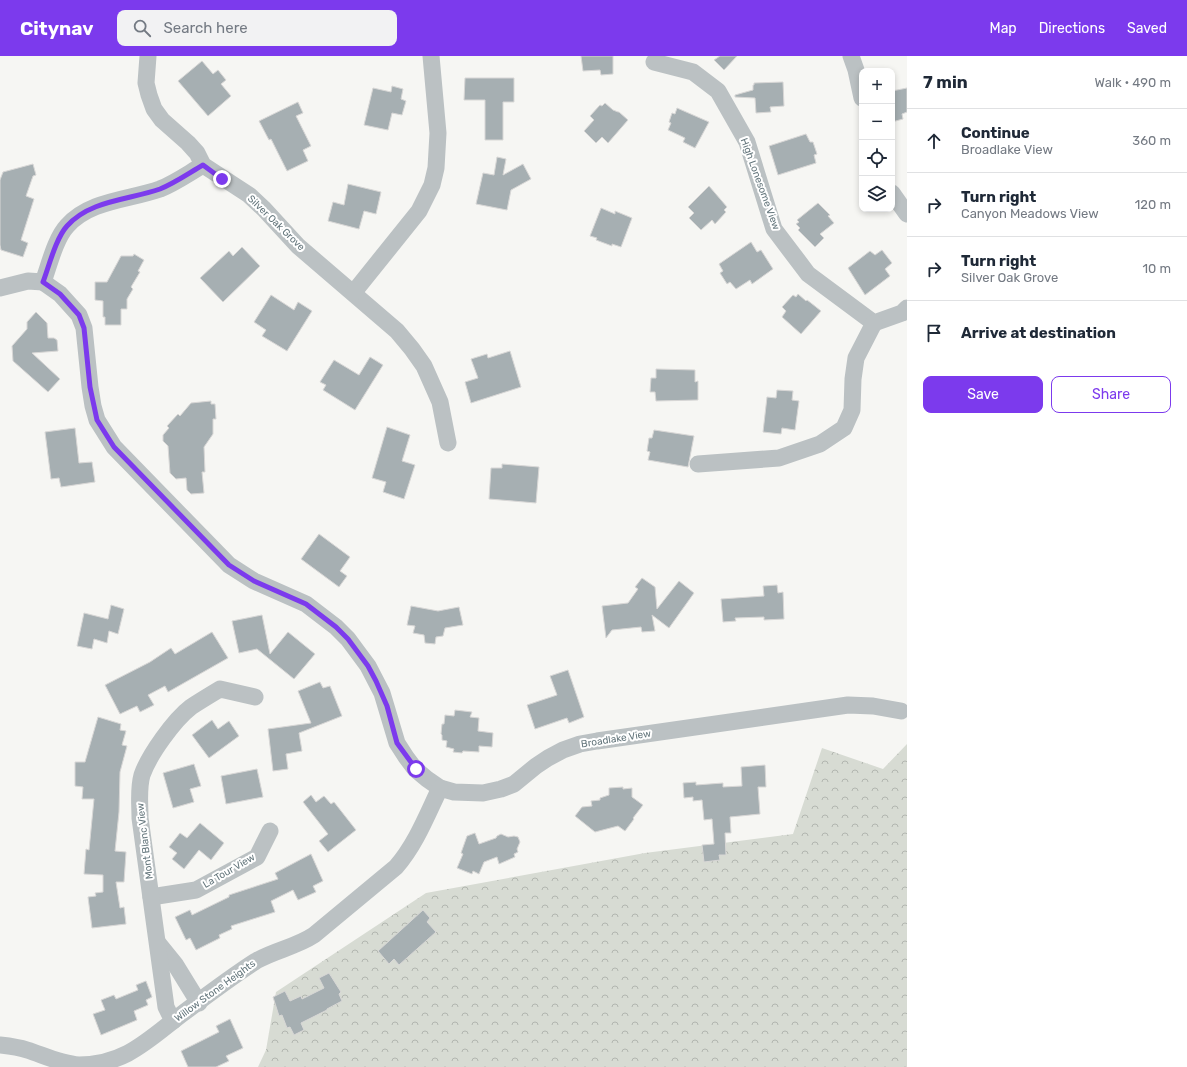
<!DOCTYPE html>
<html lang="en">
<head>
<meta charset="utf-8">
<style>
  body { margin:0; font-family:Rubik,sans-serif; background:#f2f2f3; color:#1f2937 }
  .controls { position:absolute; right:12px; top:12px; display:grid; overflow:hidden; border-radius:8px; box-shadow:0 2px 6px #0003 }
  .controls button { width:36px; height:36px; display:grid; place-items:center; padding:0; border:0; border-bottom:1px solid #e0e1e3; background:#fff; color:#1f2937; font:20px sans-serif }
  .stop { position:absolute; width:12px; height:12px; margin:-9px; border:3px solid #7c3aed; border-radius:50%; background:#fff }
  .stop.end { background:#7c3aed; border-color:#fff; box-shadow:0 1px 4px #0008 }
  .list { margin:0; padding:0; list-style:none }
  h2 { display:flex; justify-content:space-between; align-items:center; height:52px; margin:0; padding:0 16px; font-size:17px }
  h2 small { font-size:13px; font-weight:400; color:#747a83 }
  .list li { display:grid; grid-template-columns:26px 1fr auto; gap:12px; align-items:center; box-sizing:border-box; height:64px; padding:0 16px; border-top:1px solid #e0e1e3 }
  .list b { display:block; font-size:15px; white-space:nowrap }
  .list p { margin:0; font-size:13px; white-space:nowrap; color:#747a83 }
  .list em { font-size:13px; font-style:normal; color:#747a83 }
  .actions { display:flex; gap:8px; padding:12px 16px }
  .actions a { flex:1; padding:9px 0; border:1px solid #7c3aed; border-radius:8px; text-align:center; font-size:14px; color:#7c3aed }
  .actions .main { background:#7c3aed; color:#fff }
  .icon { flex:none; width:22px; height:22px; fill:none; stroke:currentColor; stroke-width:2; stroke-linecap:round; stroke-linejoin:round }
  .map { position:relative; flex:none; width:907px; height:1011px; overflow:hidden }
  header { display:flex; align-items:center; gap:24px; box-sizing:border-box; height:56px; padding:0 20px; background:#7c3aed; color:#fff }
  header strong { font-size:19px }
  nav { display:flex; gap:22px; margin-inline-start:auto; font-size:14px }
  .search { width:280px; height:36px; background:#f2f2f3; display:flex; align-items:center; gap:10px; box-sizing:border-box; padding:0 14px; border-radius:8px; color:#747a83; font-size:15px }
  main { display:flex }
  aside { flex:1; background:#fff }
  .map>svg:first-child { display:block }
</style>
</head>
<body>
<header>
<strong>Citynav</strong>
<div class="search"><svg class="icon" aria-label="search" viewBox="0 0 24 24"><circle cx="10" cy="10" r="6"/><path d="M15 15l6 6"/></svg>Search here</div>
<nav><a>Map</a><a>Directions</a><a>Saved</a></nav>
</header>
<main>
<div class="map">
<svg width="907" height="1011" viewBox="0 0 907 1011">
  <defs>
    <pattern id="forest-crowns" width="20" height="18" patternUnits="userSpaceOnUse"><rect width="20" height="18" fill="#d7dbd3"/><path d="M2 6a3 3 0 1 1 6 0M12 15a3 3 0 1 1 6 0" fill="none" stroke="#b2b6b0"/></pattern>
  </defs>
  <rect width="100%" height="100%" fill="#f6f6f3"/>
  <!-- forest -->
  <polygon fill="url(#forest-crowns)" points="907,688 907,1011 258,1011 266,994 276,936 426,837 645,797 793,778 822,692 883,713"/>
  <!-- building -->
  <g fill="#a6afb2" stroke="#d8d7d6">
    <polygon points="581,0 613,0 613,18 601,19 600,14 583,15"/>
    <polygon points="720,0 737,0 724,14 714,4"/>
    <polygon points="202,5 213,18 218,14 226,24 221,28 231,40 208,60 178,25"/>
    <polygon points="465,22 514,22 514,46 503,46 503,84 485,84 485,44 464,44"/>
    <polygon points="783,26 784,50 770,51 771,56 756,57 755,42 735,41 735,39 753,34 753,29 754,29 754,27"/>
    <polygon points="392,30 403,33 401,43 406,45 402,59 392,57 388,74 364,69 373,32 391,36"/>
    <polygon points="907,32 907,56 902,58 903,63 892,66 892,35"/>
    <polygon points="298,46 303,57 296,60 311,90 303,94 308,105 287,115 271,83 269,84 259,65"/>
    <polygon points="605,47 613,54 618,56 619,56 628,64 608,87 602,81 596,87 584,75 594,64 590,60 600,49 602,50"/>
    <polygon points="677,52 709,66 695,92 683,86 685,82 668,74 671,67 669,66 672,57 675,58"/>
    <polygon points="806,78 810,86 813,86 817,98 814,99 816,107 778,119 769,90"/>
    <polygon points="497,101 506,103 503,119 523,108 531,123 511,134 507,154 476,148 483,117 494,119"/>
    <polygon points="33,108 36,119 33,120 26,140 34,143 21,184 28,187 23,201 1,194 0,189 0,124 3,116"/>
    <polygon points="348,128 381,136 376,158 364,155 359,173 328,165 333,146 344,149"/>
    <polygon points="709,130 727,151 724,154 726,156 715,168 712,164 701,174 689,162 694,157 688,151"/>
    <polygon points="818,147 830,159 828,160 834,167 820,178 824,182 815,191 798,174 800,172 796,168 799,166 797,164"/>
    <polygon points="601,152 615,158 615,155 632,162 621,191 612,188 612,190 596,184 597,182 590,180"/>
    <polygon points="751,186 757,196 761,194 773,213 752,228 750,224 736,233 730,226 727,228 720,217 723,215 719,208"/>
    <polygon points="242,191 260,210 223,246 200,222 229,195 233,200"/>
    <polygon points="882,194 892,207 885,213 890,220 865,239 848,212 870,195 875,199"/>
    <polygon points="134,198 144,204 138,215 140,216 131,231 133,233 127,243 127,253 121,253 121,269 105,269 105,261 103,261 103,245 95,244 95,226 107,226 121,200 133,200"/>
    <polygon points="798,238 806,245 807,244 811,247 821,255 801,278 782,261 786,255 782,251 793,239 796,241"/>
    <polygon points="271,239 294,254 298,246 312,255 287,295 262,280 266,274 254,266"/>
    <polygon points="36,256 47,267 48,282 54,282 57,284 58,295 32,297 60,323 48,336 13,305 12,290 27,273 27,266"/>
    <polygon points="510,295 521,331 471,347 465,326 478,322 471,303 487,298 488,302"/>
    <polygon points="370,301 383,309 355,354 323,334 326,329 320,326 334,304 359,319"/>
    <polygon points="656,313 695,314 695,326 698,325 698,344 656,345 655,336 650,336 651,322 656,322"/>
    <polygon points="777,334 793,335 792,344 799,345 795,374 782,372 781,378 763,376 767,341 776,342"/>
    <polygon points="211,345 211,348 215,348 216,363 213,363 213,378 204,391 205,416 202,416 204,437 191,438 187,434 186,422 176,423 170,417 168,390 163,385 163,379 169,372 167,370 178,358 180,360 191,347"/>
    <polygon points="387,371 410,379 402,405 415,409 404,443 383,436 386,426 372,422"/>
    <polygon points="75,372 79,407 92,406 95,426 61,431 59,422 51,423 45,376"/>
    <polygon points="654,374 694,380 688,411 648,404 650,396 647,395 649,382 652,382"/>
    <polygon points="502,408 539,411 536,447 489,443 491,412 502,412"/>
    <polygon points="319,478 350,501 340,515 347,520 339,531 301,503"/>
    <polygon points="642,522 655,531 657,553 679,525 694,537 669,572 652,559 655,575 642,576 641,571 612,574 606,582 602,550 628,547 638,533 635,531"/>
    <polygon points="777,529 778,537 783,536 784,563 764,564 764,561 735,562 736,565 723,566 721,543 764,540 763,530"/>
    <polygon points="111,549 124,553 118,578 109,575 107,587 94,583 92,593 77,590 84,557 108,563"/>
    <polygon points="411,550 438,555 459,551 463,569 445,572 443,580 436,581 435,588 425,587 424,579 413,577 415,570 407,569"/>
    <polygon points="262,559 270,598 288,576 315,598 294,623 257,593 239,597 232,565"/>
    <polygon points="212,576 228,602 168,636 165,630 148,639 154,649 140,656 137,650 120,658 105,629 150,606 171,592 175,598"/>
    <polygon points="568,614 584,661 569,667 567,662 535,673 527,649 557,639 550,620"/>
    <polygon points="320,626 323,632 330,630 342,660 299,677 302,695 286,698 288,713 273,715 268,673 311,667 298,635"/>
    <polygon points="455,654 472,656 470,661 479,662 478,675 493,677 492,691 479,690 479,696 463,695 462,697 453,696 454,693 446,691 447,685 442,684 442,679 441,678 442,668 444,668 445,659 454,660"/>
    <polygon points="98,661 121,668 120,674 126,675 122,689 127,690 120,716 119,756 115,795 126,796 124,826 116,826 120,852 124,851 126,868 92,872 88,841 96,840 95,837 103,836 103,819 84,818 86,793 89,794 94,743 82,743 83,731 75,730 75,706 85,706"/>
    <polygon points="212,664 218,673 229,665 239,680 209,702 192,679"/>
    <polygon points="194,708 201,730 190,733 194,746 173,752 163,717"/>
    <polygon points="765,709 766,731 758,731 760,758 730,761 731,777 725,777 726,799 719,799 720,804 704,806 702,789 714,788 712,763 704,764 702,744 693,745 693,741 684,742 683,727 696,726 696,729 723,727 723,731 742,730 741,711"/>
    <polygon points="257,713 263,741 226,748 221,720"/>
    <polygon points="623,731 623,733 632,732 632,741 643,749 633,762 634,763 625,775 618,770 595,776 575,760 582,751 592,750 591,745 600,744 600,742 609,739 609,732"/>
    <polygon points="311,739 316,746 324,740 331,748 334,746 356,774 328,796 319,785 328,778 303,746"/>
    <polygon points="200,767 224,787 211,804 199,794 184,813 172,803 177,797 169,791 180,777 187,782"/>
    <polygon points="475,777 479,788 496,782 497,780 501,778 508,781 514,780 518,781 520,786 517,793 518,796 514,798 515,801 499,808 497,801 484,806 479,818 473,815 472,818 457,812 463,798 461,797 467,780"/>
    <polygon points="311,798 323,825 313,830 316,836 298,844 293,834 271,845 275,856 231,870 232,873 219,879 220,882 196,894 190,882 186,884 175,861 190,854 192,859 229,841 229,839 278,823 275,817"/>
    <polygon points="423,854 430,862 427,866 436,876 399,909 394,903 389,908 378,895"/>
    <polygon points="329,917 341,936 339,938 342,945 327,953 327,954 301,967 304,974 294,979 290,971 287,972 282,959 279,960 273,941 285,935 290,945 301,940 302,943 324,932 319,922"/>
    <polygon points="146,925 152,941 146,944 148,949 134,955 137,964 101,979 93,958 105,954 101,944 114,939 116,943 138,934 136,929"/>
    <polygon points="230,963 243,992 226,1000 229,1005 216,1011 188,1011 181,995 219,976 216,970"/>
  </g>
  <g fill="none" stroke-linecap="round" stroke-linejoin="round">
    <!-- minor -->
    <g stroke="#bbc1c3" stroke-width="17">
      <polyline points="148,0 146,27 149,39 154,53 162,64 188,87 197,97 203,109 249,139 264,153 298,190 397,275 412,293 424,310 440,346 448,387"/>
      <polyline points="851,0 856,14 862,42"/>
      <polyline points="654,6 693,16 718,35 747,86 774,173 808,218 874,267 902,257 907,252"/>
      <polyline points="892,137 907,158"/>
      <polyline points="43,226 60,238 79,259 84,272 90,331 93,350 97,364 114,391 229,509 254,525 306,548 336,571 348,583 368,610 382,637 397,687 406,701 415,713 427,723 440,732 454,736 483,737 501,733 514,728 536,710 548,702 563,694 580,688 597,685 848,649 873,650 901,655"/>
      <path d="M0 232 28 225 43 226C49 210 55 183 67 170 90 144 129 144 160 133 175 127 189 117 203 109"/>
      <polyline points="354,236 419,155 432,129 436,112 438,77 431,0"/>
      <polyline points="698,408 779,402 820,388 844,372 852,354 853,323 856,302 874,267"/>
      <polyline points="151,841 196,834 257,801 270,775"/>
      <polyline points="158,887 175,908 199,947"/>
      <path d="M173 965 166 951 140 762C140 748 138 733 142 719 149 699 174 664 191 651 200 645 210 639 220 633L255 641"/>
      <path d="M0 989C9 990 18 991 27 994 43 999 61 1008 79 1009 125 1009 148 984 182 958 206 940 231 921 256 905 275 894 296 891 314 879L396 811C416 788 427 759 440 732"/>
    </g>
  </g>
  <g fill="none" stroke-linecap="round" stroke-linejoin="round">
    <!-- route -->
    <path stroke="#7c3aed" stroke-width="5" d="M222 123 203 109C189 117 175 127 160 133 129 144 90 144 67 170 56 182 49 210 43 226L60 238 79 259 84 272 90 331 97 364 114 391 229 509 254 525 306 548 336 571 348 583 368 610 376 625 387 650 397 687 416 713"/>
  </g>
  <g text-anchor="middle" dominant-baseline="central" stroke-width="4" stroke-linejoin="round" paint-order="stroke">
    <!-- street labels -->
    <g font-size="10" fill="#64767c" stroke="#fff">
      <text transform="translate(760 128) rotate(70)">High Lonesome View</text>
      <text transform="translate(276 167) rotate(44)">Silver Oak Grove</text>
      <text transform="translate(616 683) rotate(-9)">Broadlake View</text>
      <text transform="translate(145 785) rotate(-97)">Mont Blanc View</text>
      <text transform="translate(229 815) rotate(-30)">La Tour View</text>
      <text transform="translate(215 935) rotate(-36)">Willow Stone Heights</text>
    </g>
  </g>
</svg>
<div class="controls">
<button>+</button>
<button>−</button>
<button><svg class="icon" aria-label="locate" viewBox="0 0 24 24"><circle cx="12" cy="12" r="6"/><path d="M12 2v4M12 18v4M2 12h4M18 12h4"/></svg></button>
<button><svg class="icon" aria-label="layers" viewBox="0 0 24 24"><path d="M12 4l9 5-9 5-9-5zM3 14l9 5 9-5"/></svg></button>
</div>
<div class="stop" style="left:416px;top:713px"></div>
<div class="stop end" style="left:222px;top:123px"></div>
</div>
<aside>
<h2>7 min<small>Walk · 490 m</small></h2>
<ul class="list">
<li><svg class="icon" aria-label="ahead" viewBox="0 0 24 24"><path d="M12 20V5M6 11l6-6 6 6"/></svg><div><b>Continue</b><p>Broadlake View</p></div><em>360 m</em></li>
<li><svg class="icon" aria-label="right" viewBox="0 0 24 24"><path d="M7 20v-9h11M14 6l5 5-5 5"/></svg><div><b>Turn right</b><p>Canyon Meadows View</p></div><em>120 m</em></li>
<li><svg class="icon" aria-label="right" viewBox="0 0 24 24"><path d="M7 20v-9h11M14 6l5 5-5 5"/></svg><div><b>Turn right</b><p>Silver Oak Grove</p></div><em>10 m</em></li>
<li><svg class="icon" aria-label="arrive" viewBox="0 0 24 24"><path d="M6 21V4h12l-3 4 3 4H6"/></svg><div><b>Arrive at destination</b></div></li>
</ul>
<div class="actions"><a class="main">Save</a><a>Share</a></div>
</aside>
</main>
</body>
</html>
